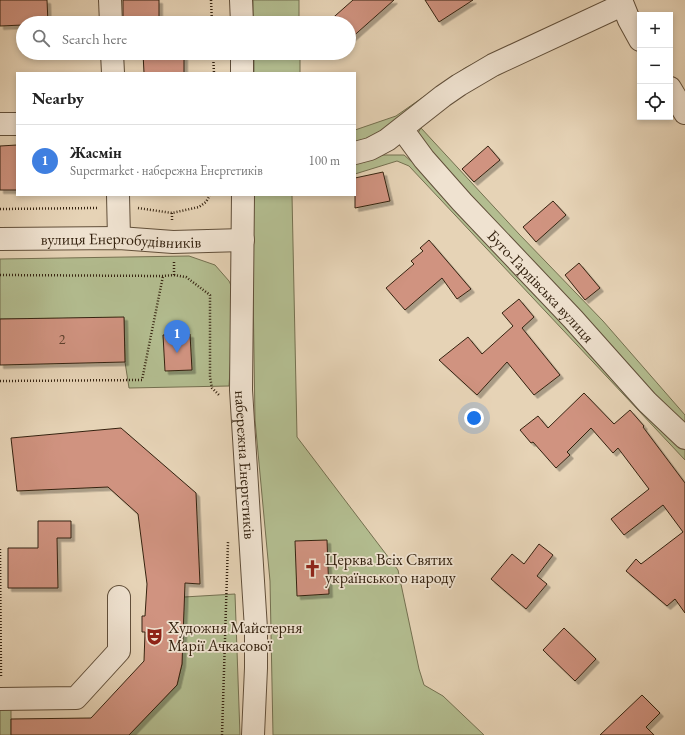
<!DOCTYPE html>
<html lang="en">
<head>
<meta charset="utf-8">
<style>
  body { margin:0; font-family:"EB Garamond",serif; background:#f6f6f6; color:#222 }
  .controls { position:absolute; right:12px; top:12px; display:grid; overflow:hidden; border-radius:0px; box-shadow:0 2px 6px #0003 }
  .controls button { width:36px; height:36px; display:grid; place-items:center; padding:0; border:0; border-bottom:1px solid #e0e0e0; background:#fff; color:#222; font:20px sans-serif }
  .you { position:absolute; left:474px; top:418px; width:14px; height:14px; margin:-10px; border:3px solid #fff; border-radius:50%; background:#1a73e8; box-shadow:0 0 0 6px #1a73e833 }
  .badge { display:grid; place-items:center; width:26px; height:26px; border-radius:50%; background:#0b8043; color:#fff; font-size:13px; font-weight:700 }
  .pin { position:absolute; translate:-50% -33px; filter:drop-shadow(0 1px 2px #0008) }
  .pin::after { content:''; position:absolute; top:21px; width:14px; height:12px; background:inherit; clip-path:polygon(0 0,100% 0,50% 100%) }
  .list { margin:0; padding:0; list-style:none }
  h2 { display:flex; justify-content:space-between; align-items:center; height:52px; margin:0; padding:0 16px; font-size:17px }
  h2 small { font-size:13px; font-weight:400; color:#767676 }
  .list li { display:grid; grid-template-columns:26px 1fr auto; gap:12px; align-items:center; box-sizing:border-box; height:72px; padding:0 16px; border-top:1px solid #e0e0e0 }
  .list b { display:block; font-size:15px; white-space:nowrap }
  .list p { margin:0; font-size:13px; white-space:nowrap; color:#767676 }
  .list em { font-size:13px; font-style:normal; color:#767676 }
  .icon { flex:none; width:22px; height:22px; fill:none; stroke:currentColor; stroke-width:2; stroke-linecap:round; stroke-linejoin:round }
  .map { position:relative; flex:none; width:685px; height:735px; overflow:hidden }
  .search { position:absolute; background:#fff; box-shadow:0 2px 6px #0003; left:16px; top:16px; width:340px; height:44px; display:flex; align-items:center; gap:10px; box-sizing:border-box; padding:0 14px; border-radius:22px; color:#767676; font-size:15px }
  .panel { position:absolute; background:#fff; box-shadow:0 2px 6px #0003; left:16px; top:72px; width:340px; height:124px; border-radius:0px }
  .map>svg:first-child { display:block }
</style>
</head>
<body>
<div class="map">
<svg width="685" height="735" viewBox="0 0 685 735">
  <defs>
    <filter id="shadow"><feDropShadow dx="3.5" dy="3.5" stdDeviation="0" flood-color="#0004"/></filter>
  </defs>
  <rect width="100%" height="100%" fill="#e6d3b6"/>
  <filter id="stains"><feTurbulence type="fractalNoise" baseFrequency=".005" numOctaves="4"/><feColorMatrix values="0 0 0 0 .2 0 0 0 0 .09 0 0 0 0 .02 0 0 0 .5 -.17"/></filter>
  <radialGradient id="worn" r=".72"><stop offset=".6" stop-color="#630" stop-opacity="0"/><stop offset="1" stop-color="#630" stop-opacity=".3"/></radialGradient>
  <!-- green -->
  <g fill="#b3bd90" stroke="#747050">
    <rect x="253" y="0" width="46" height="23"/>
    <polygon points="499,51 402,119 370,137 355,143 355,130 396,116 465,68"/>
    <rect x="254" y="53" width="46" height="20"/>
    <polygon points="421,128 519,234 603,321 685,415 685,430 415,138"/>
    <polygon points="383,155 404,155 419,168 685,447 685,460 409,166 397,161 355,174 355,162"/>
    <polygon points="254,195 292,195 297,437 398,570 419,669 424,685 443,696 484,735 273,735 270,581 255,420 252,220"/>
    <polygon points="189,256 215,265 229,281 235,294 229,386 129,388 125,362 124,318 0,319 0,259"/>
    <polygon points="235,594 240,735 129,735 177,685 182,664 184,597"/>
    <polygon points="11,708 11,735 0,735 0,709"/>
  </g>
  <!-- building -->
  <g fill="#d09380" stroke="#352310" filter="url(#shadow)">
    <polygon points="0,0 47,0 48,23 23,23 23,25 0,26"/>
    <polygon points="123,0 159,0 159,17 123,19"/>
    <polygon points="353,0 394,0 349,40 349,23 327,23"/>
    <polygon points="425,0 473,0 439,22"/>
    <polygon points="143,53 184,53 184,73 144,73"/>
    <polygon points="17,145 17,190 0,190 0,146"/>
    <polygon points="488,146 500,160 474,182 462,169"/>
    <polygon points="383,172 390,201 355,208 355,178"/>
    <polygon points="553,201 566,215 536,242 523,227"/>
    <polygon points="429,240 471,289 457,299 442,278 405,310 386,288 414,264 411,261 423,251 420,248"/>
    <polygon points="579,263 600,288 585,300 565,275"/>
    <polygon points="519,299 534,317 522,328 560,375 534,395 507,362 477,395 439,360 468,337 482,354 513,326 502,313"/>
    <polygon points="124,317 125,362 0,365 0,319"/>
    <polygon points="190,334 192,370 165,371 163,335"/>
    <polygon points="584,393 614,424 630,410 644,426 643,427 685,483 685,613 675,599 667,606 626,571 636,559 641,564 683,532 663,505 624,535 611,519 649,489 618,448 613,453 591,428 567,452 570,455 556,468 533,442 531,443 520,430 538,416 548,428"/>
    <polygon points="121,428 196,493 200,584 185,583 182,664 177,685 129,735 11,735 11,719 91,718 144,661 145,632 142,632 142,616 145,616 147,584 138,514 108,487 17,491 11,438"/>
    <polygon points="38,521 71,521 71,538 57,538 58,588 8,588 8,548 38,548"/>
    <polygon points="327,540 329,594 297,596 295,541"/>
    <polygon points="539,544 553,555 537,576 547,584 526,609 491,579 512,554 524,564"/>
    <polygon points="564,628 596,659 575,681 543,650"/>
    <polygon points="642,695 660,713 646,727 654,735 600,735"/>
  </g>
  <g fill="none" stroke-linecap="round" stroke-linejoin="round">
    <defs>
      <g id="minor">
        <polyline points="110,0 111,23"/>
        <polyline points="241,0 242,23"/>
        <polyline points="621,0 629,20 640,40"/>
        <polyline points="112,53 113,73"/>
        <polyline points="242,53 242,73"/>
        <polyline points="670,88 685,113"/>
        <polyline points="0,124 17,124"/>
        <path id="s1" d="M402 129 424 159 462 202 573 319 647 402 685 438"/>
        <polyline points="355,153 370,149 387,140 443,96 459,85 493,65 622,5"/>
        <polyline points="118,195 119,238"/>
        <path id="s2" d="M243 195 241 390 256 629V668L253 735"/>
        <path id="s3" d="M0 239 119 238 173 242 243 240"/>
        <polyline points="0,699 76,698 119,651 119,597"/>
      </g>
    </defs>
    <!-- minor casing -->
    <use href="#minor" stroke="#614f3a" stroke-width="24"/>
    <!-- path -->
    <g stroke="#352310" stroke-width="2.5" stroke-dasharray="1 2" stroke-linecap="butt">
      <polyline points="211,0 212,23"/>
      <polyline points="213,53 214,73"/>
      <polyline points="138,208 172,213 199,207 206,202 210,195"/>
      <polyline points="0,209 97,208"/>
      <polyline points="172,213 172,221"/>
      <polyline points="0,275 163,276 174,275 174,262"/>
      <polyline points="174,275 186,277 210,295 210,377 212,388 220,396"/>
      <polyline points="0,381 142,380 163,276"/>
      <polyline points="0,549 1,678"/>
      <polyline points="222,735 228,542"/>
    </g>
    <!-- minor -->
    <use href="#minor" stroke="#efe2d0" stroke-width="22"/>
  </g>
  <!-- icons -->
  <defs>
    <symbol id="church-bare" viewBox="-9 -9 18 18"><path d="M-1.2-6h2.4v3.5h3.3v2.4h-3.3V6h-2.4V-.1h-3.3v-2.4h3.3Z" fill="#8f2418" stroke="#efe2d0" stroke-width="2.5" paint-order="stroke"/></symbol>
    <symbol id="theatre-bare" viewBox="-9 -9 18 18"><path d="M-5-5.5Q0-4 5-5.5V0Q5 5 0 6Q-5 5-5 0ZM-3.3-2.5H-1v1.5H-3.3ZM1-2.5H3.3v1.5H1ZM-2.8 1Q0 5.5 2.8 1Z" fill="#8f2418" stroke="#efe2d0" stroke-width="2.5" paint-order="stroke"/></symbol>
  </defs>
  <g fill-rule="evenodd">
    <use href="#church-bare" x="300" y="556" width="25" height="25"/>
    <use href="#theatre-bare" x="142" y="624" width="25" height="25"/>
  </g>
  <g text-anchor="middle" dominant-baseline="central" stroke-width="3.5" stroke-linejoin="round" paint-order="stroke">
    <!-- number labels -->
    <g font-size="14" fill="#5c3f2c">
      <text x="62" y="339">2</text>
    </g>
    <!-- street labels -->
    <g font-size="16" fill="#352310" stroke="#efe2d0">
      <text stroke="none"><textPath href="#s3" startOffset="121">вулиця Енергобудівників</textPath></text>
      <text stroke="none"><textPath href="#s1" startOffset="210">Буго-Гардівська вулиця</textPath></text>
      <text stroke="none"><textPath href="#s2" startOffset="270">набережна Енергетиків</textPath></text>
    </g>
    <!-- poi labels -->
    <g font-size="16" fill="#352310" stroke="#efe2d0" text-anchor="start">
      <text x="325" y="559">Церква Всіх Святих<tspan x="325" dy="18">українського народу</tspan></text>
      <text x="168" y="627">Художня Майстерня<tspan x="168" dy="18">Марії Ачкасової</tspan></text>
    </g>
  </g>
  <rect width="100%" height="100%" filter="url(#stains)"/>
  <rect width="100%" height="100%" fill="url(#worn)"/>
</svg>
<div class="controls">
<button>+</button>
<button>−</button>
<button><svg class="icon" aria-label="locate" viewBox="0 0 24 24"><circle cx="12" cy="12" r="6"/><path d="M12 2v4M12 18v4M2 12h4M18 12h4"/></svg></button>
</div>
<div class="you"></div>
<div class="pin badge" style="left:177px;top:353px;background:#3f7fe0">1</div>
<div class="search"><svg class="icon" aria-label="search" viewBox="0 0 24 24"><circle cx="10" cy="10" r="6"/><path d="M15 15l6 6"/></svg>Search here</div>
<section class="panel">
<h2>Nearby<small></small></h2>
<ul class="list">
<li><span class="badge" style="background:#3f7fe0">1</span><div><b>Жасмін</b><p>Supermarket · набережна Енергетиків</p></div><em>100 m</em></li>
</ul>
</section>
</div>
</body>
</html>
